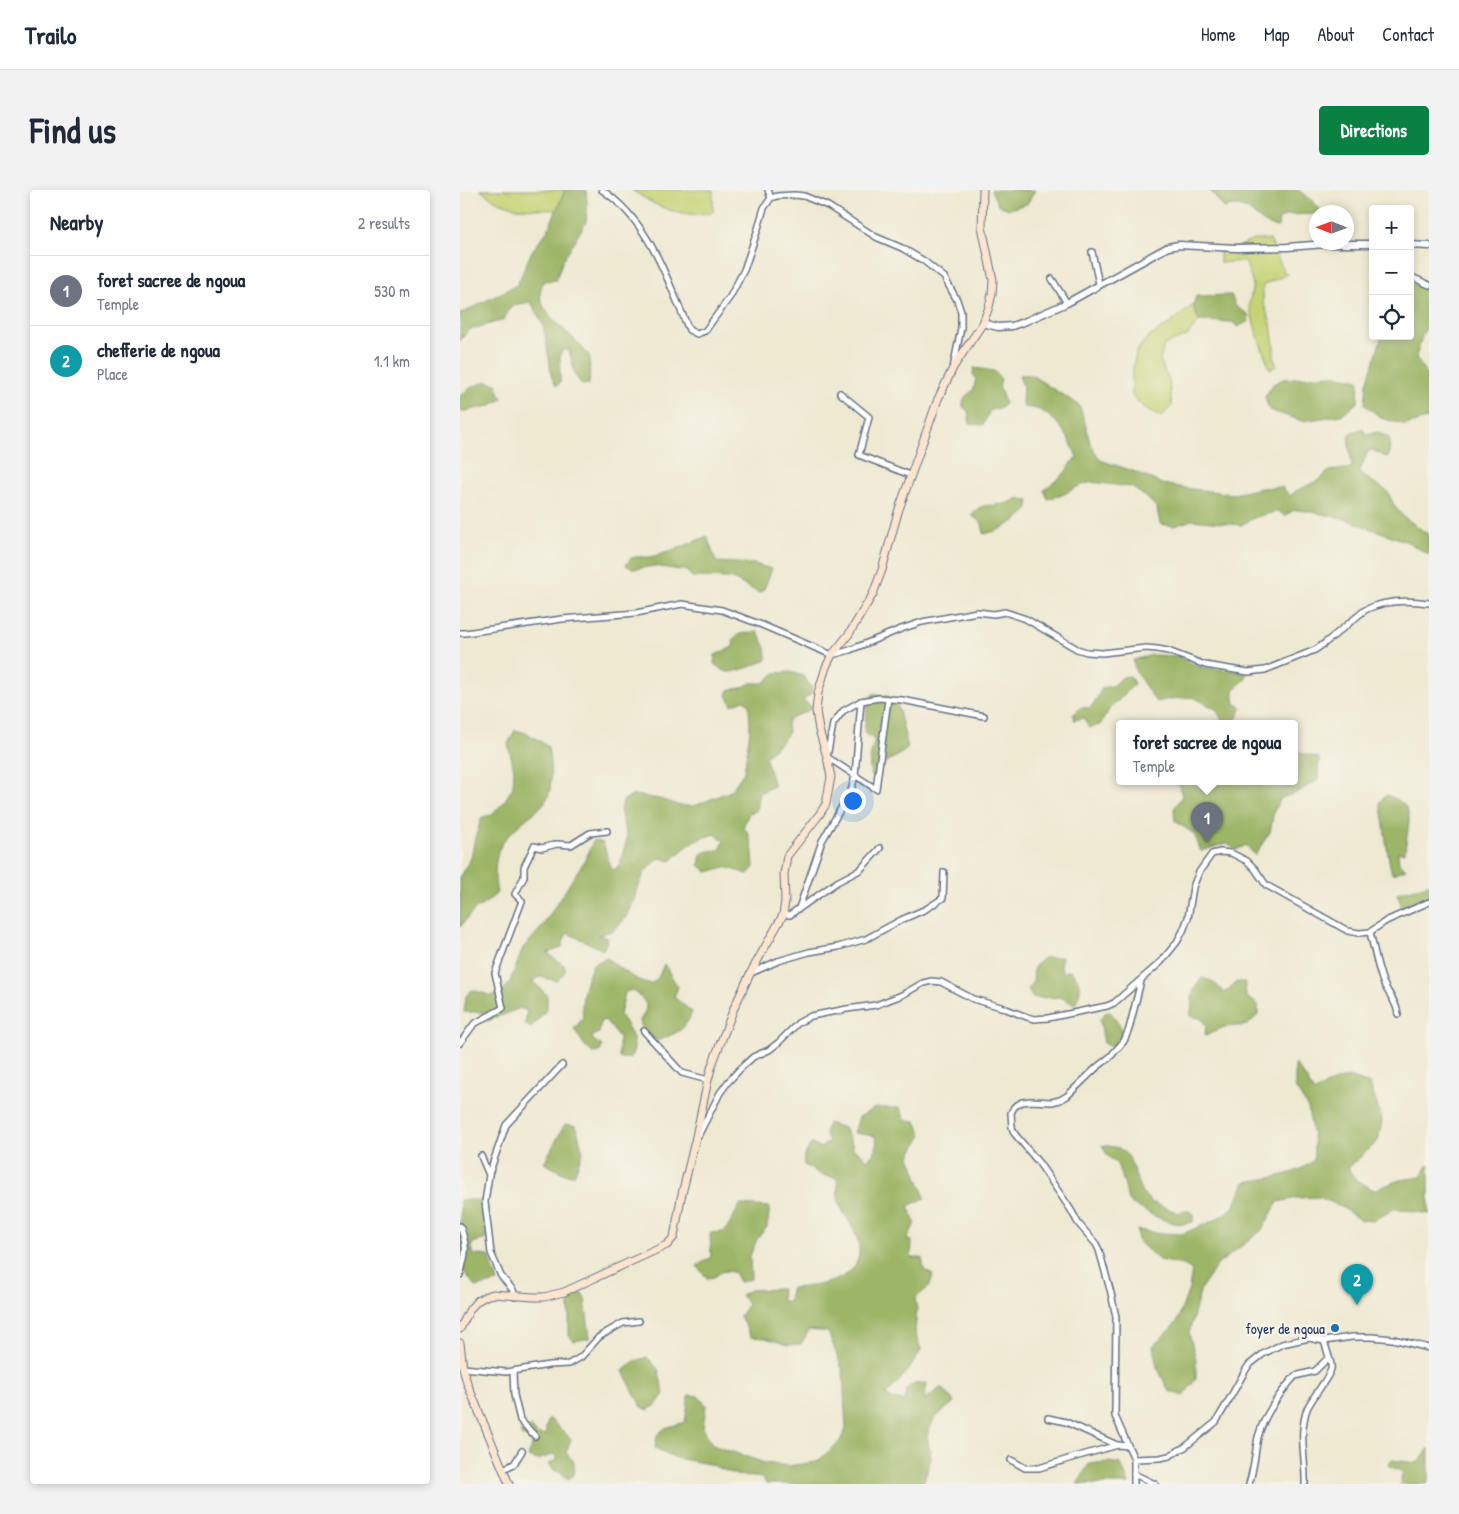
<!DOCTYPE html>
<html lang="en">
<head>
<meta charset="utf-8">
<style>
  body { margin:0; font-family:"Patrick Hand",sans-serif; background:#f2f2f3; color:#1f2937 }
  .controls { position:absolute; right:15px; top:15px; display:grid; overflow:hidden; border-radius:5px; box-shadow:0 2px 8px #0003 }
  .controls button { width:45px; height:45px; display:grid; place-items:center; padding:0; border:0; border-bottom:1px solid #e0e1e3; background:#fff; color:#1f2937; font:25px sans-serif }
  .compass { position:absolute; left:849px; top:15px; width:45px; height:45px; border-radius:50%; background:#fff; box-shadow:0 2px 8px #0003; rotate:271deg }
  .you { position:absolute; left:392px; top:610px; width:18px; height:18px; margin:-12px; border:4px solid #fff; border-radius:50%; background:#1a73e8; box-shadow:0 0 0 8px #1a73e833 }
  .badge { display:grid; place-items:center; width:32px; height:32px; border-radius:50%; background:#0b8043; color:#fff; font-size:16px; font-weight:700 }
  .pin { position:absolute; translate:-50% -41px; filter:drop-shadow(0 1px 2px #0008) }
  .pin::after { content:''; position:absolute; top:26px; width:18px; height:15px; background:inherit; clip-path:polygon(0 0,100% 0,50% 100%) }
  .popup { position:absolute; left:656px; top:530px; width:182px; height:65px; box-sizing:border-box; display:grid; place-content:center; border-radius:5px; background:#fff; filter:drop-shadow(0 1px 4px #0005); font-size:16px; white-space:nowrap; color:#747a83 }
  .popup b { font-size:19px; color:#1f2937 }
  .popup::after { content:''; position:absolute; left:50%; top:100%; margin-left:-10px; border:10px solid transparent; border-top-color:#fff }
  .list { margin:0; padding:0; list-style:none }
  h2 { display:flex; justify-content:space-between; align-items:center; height:65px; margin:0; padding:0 20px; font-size:21px }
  h2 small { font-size:16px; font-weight:400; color:#747a83 }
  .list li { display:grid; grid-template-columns:32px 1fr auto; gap:15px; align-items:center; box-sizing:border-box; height:70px; padding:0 20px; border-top:1px solid #e0e1e3 }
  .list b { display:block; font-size:19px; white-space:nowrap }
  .list p { margin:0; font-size:16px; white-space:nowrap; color:#747a83 }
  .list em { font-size:16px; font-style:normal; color:#747a83 }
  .icon { flex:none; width:28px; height:28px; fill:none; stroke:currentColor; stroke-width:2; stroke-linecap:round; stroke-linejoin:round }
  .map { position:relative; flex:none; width:969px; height:1294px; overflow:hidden; border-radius:5px }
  header { display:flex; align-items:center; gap:30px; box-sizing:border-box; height:70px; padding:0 25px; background:#fff; border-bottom:1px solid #e0e1e3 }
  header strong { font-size:24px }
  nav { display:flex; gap:28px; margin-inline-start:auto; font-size:18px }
  .intro { display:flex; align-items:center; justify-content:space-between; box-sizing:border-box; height:120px; padding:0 30px }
  h1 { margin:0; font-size:35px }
  .button { padding:12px 22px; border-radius:5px; background:#0b8043; color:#fff; font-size:18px; font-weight:700 }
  main { display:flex; gap:30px; padding:0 30px }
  aside { flex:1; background:#fff; border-radius:5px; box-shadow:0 2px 8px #0003 }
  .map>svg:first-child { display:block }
</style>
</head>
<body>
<header>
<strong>Trailo</strong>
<nav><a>Home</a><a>Map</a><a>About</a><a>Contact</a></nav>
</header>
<div class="intro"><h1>Find us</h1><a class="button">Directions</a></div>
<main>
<aside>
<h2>Nearby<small>2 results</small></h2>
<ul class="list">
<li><span class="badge" style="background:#6b7280">1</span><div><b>foret sacree de ngoua</b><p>Temple</p></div><em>530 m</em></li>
<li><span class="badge" style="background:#0f9aa8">2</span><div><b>chefferie de ngoua</b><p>Place</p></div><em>1.1 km</em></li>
</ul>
</aside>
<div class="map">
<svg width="969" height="1294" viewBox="0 0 969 1294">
  <rect width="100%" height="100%" fill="#f7f3e8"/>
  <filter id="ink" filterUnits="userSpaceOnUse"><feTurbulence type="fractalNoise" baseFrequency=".02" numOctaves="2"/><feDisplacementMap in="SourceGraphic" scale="10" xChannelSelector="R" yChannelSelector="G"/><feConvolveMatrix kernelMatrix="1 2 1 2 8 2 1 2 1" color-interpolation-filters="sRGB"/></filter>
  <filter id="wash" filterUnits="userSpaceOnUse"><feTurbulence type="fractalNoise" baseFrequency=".0096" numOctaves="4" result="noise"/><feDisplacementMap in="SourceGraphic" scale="20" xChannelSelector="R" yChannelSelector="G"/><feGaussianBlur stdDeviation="1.12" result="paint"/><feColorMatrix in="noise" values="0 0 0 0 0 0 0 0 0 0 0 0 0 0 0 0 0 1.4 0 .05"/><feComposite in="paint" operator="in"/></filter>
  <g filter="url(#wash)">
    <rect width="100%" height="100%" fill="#eee9d1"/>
    <!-- green -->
    <g fill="#c5d374" stroke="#708169">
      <polygon points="20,0 105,0 97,20 56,18 36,11"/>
      <path d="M172 0H253V22C246 23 237 25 230 24 207 22 191 13 172 0Z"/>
      <polygon points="793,50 810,50 824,82 828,84 803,95 803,112 811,134 814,156 814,169 817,176 810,179 798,147 789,116 793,94 785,71 760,73 760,59 776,58"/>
      <polygon points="733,115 739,131 727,146 704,155 700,170 709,191 712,216 701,227 683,217 672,206 672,184 676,162 686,149 712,132"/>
    </g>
    <!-- forest -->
    <g fill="#9cb566" stroke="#5c7262">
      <path d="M105 0H126L127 13 126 32 102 72 96 90 84 91C70 115 99 134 114 149 120 155 125 161 130 167L129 194 122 195 115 185 109 160H102L100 166V193L96 196 91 185 90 174 83 135 71 112C54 115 52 112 44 130L8 140 0 151V124L57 95 72 61 88 40Z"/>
      <polygon points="531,0 575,0 567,14 549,19 538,15"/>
      <path d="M750 0H838L852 10 862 22H856V24L827 25 819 29 818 37C793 35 793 9 764 18Z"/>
      <polygon points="950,94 969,95 969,133 963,143 956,167 969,190 969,228 946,235 921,228 905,215 907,193 922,146 950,146"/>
      <polygon points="771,105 776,117 788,124 789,131 778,137 772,132 739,131 733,115 736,106"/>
      <path d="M514 178 534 181 541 189 539 196 545 213 541 218 530 220 523 235 510 234 508 221 503 217C502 208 506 205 513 201L516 189 513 184Z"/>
      <path d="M559 185H571L619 215 624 229 630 253 640 270 673 281 702 294 731 299 774 304 802 298 822 297 830 306 836 301 859 290 869 281 892 278 888 246 893 242 903 238 905 244 918 242 929 248 930 259 928 268 912 260 908 261 899 283 927 301 935 317 944 327 969 345V365L948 352 882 328 847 321 834 320 825 326 818 321 796 327 781 335 732 330 714 336 700 334 697 318 686 307 671 297 632 292 619 296 602 305 588 309 584 300 605 283 611 273 617 268C611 249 598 229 580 220 576 218 569 218 564 217L562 212 563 197Z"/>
      <polygon points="874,185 899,190 898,212 881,225 842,231 809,220 805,207 813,194 823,189"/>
      <polygon points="27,191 36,194 42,209 29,216 0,222 0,206 12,197"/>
      <path d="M559 308 569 311 567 321C554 333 542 340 524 344L522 333 511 325C522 312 529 317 544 314 549 313 554 310 559 308Z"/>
      <path d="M247 346 256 372 294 374 312 379 304 399 299 403 271 388 232 387 227 381 195 376 173 379 166 375 171 368C181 365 185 369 194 366 212 362 230 353 247 346Z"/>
      <path d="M298 442 306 458 307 470C297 474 278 482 268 482 263 481 258 477 254 474L255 465 273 457 274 448 280 444Z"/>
      <path d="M692 465 718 466 740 477 786 482V489C774 498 772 499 775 514L782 517 774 534H764L756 519 733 507 710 509 696 512 676 482 673 470Z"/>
      <path d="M331 482 343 486 352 498 350 505 343 510 352 517C342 527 336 522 327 532L328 544 316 557 305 566 314 596 299 603 296 621 289 623 283 637C293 646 293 665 294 677L288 684 265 677 247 682 239 675 241 664 249 661 260 660 264 651 255 644C236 648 224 658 211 671L200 668 184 682 174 710 165 729 152 741 138 745 148 748 143 760 108 743 105 747 101 758 87 763 105 776V782L97 791 80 787 72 791 87 805V819L71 838 65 834 67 821 60 818 28 831 22 822H4L6 806 12 800 32 806 43 801 50 792 63 758 82 737 119 679C126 671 129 660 134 650L143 653 152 680 159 677 167 649 160 619 164 610 174 605 200 609 221 616H234L271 601 284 582 290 540 289 514 284 510 272 515 267 505 269 500 281 498 291 493H304L315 483Z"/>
      <polygon points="670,486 674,494 662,507 650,518 640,535 629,538 624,528 614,530 613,525 621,517 630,518 636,510 642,498 652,496 663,487"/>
      <path d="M414 503 430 507 438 517 448 558 439 565 426 572 415 587 411 585C408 573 411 562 415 550L404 543 408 509Z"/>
      <path d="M55 540C67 542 78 549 88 557 90 570 93 596 88 607 83 616 74 623 66 629 58 636 44 648 40 657 34 671 34 689 37 703L27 712 14 720 0 737V686L11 668 15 648 22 627 32 625 44 612 53 597 54 579 48 554Z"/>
      <polygon points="835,561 859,568 858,590 836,603 821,608 814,621 810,642 795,665 786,655 776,660 767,653 741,661 734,644 715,631 714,619 722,606 718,592 834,592"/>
      <path d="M926 605C961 616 946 635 945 663L938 662 939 673 946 679 932 684C926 660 925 636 920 612Z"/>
      <polygon points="969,693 969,710 943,721 937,703 964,696"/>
      <path d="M602 767 600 775 603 783 610 780C622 793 623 799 615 814L600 807 578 808 572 807 568 800 573 791 574 777 583 768Z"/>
      <path d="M147 768C162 780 172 789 191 794L198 788 204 774 218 797 214 807 232 822C225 842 215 843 197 851L182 839 180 830C191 814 186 812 172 800L165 802 160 825C169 839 179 851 171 868H159V847L145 830 141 831 139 843 134 845 132 849 142 856 140 862 133 863 125 856 114 839 123 828C120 806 125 794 133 774Z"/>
      <path d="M742 788 752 791 765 803 776 792H785L786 807 798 814V825L787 835 764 837 745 846 746 835 740 828 730 826C734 809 729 802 742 788Z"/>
      <path d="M650 822C661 835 668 843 654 858L644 853 640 830 645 823Z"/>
      <path d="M835 874 846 888 854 903 867 894 888 887 910 894 922 931 918 951 888 978 896 990 914 1000 940 990 961 987 969 974V1024L936 1018 913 1031 900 1030 880 1016 859 1007 837 1008 818 1012 802 1040 758 1074 741 1098 729 1143 736 1169V1189L723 1206 709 1201 697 1177 693 1156 717 1132 729 1099 732 1080 724 1075 699 1070 678 1051 677 1040 698 1043 722 1044 755 1030 773 1018 785 992C808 988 836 986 854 970V953L848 918 835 897Z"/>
      <path d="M415 918H440L445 930 456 931 462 945 450 966 465 1008 448 1016 455 1033 447 1050 452 1051 451 1068H462L464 1080 473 1085 469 1097 455 1108 457 1119 455 1142 461 1160C452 1177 440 1191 426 1205L431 1209 444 1211 447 1198 455 1194 467 1193 464 1210 482 1197 494 1212 474 1229 467 1245 471 1268 463 1294H306L303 1288 276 1285 249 1274 216 1268 195 1258 197 1245 205 1238 225 1232 229 1205 238 1206 246 1215 243 1238 252 1255 305 1273 328 1276 357 1272 380 1251 386 1239 383 1181 368 1142 349 1140 341 1154 328 1155 306 1148 291 1147 280 1126 288 1114 281 1105 290 1100 322 1099 321 1110 328 1112 332 1098C357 1096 402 1092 399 1057 398 1042 386 1029 380 1015 377 1007 378 997 377 988L362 985 344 975V966L351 954 361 958 369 951 365 943 368 933 384 938 392 953 393 959 401 963 407 970C416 962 419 958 415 946L394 943 399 927Z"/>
      <polygon points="105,934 116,936 123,962 114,985 105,984 84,973"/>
      <path d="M642 955 659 958 669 967 681 1001 691 1012 719 1023 727 1020 733 1024V1032C729 1033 724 1034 720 1034 703 1032 682 1020 668 1011L665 996 657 974 647 965Z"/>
      <polygon points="0,1010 23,1010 26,1049 12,1053 12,1064 29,1066 38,1092 16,1097 0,1077"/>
      <path d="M280 1015 310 1017 307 1037 297 1049 290 1066 291 1089 279 1092 274 1082 263 1081 254 1087 247 1088 237 1076 251 1067 250 1043 264 1042C271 1034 274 1025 280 1015Z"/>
      <polygon points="121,1102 125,1109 130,1148 114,1151 109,1146 109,1115 114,1105"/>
      <polygon points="187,1167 198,1179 204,1204 196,1215 188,1220 181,1216 163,1181 173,1172"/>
      <polygon points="89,1228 111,1249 106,1263 114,1272 114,1285 107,1289 100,1281 95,1281 89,1274 98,1269 94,1264 78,1270 68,1267 73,1252 61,1245 61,1241 64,1239 71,1237 78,1245 86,1245 86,1238"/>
      <polygon points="969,1258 969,1288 967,1294 940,1294 943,1282 929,1276 931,1270 958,1273"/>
      <polygon points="648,1272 661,1274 669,1294 617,1294 629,1274"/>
    </g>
  </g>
  <g filter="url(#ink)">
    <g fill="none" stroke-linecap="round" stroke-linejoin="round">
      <defs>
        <g id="minor">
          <path d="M142 0C190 32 207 89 229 140L237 144 245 141 270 107 284 80 297 42 304 18 311 8 317 6 334 5 344 6 368 16 416 47 442 58 464 71 484 87 497 110 501 122V138L494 173"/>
          <polyline points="308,0 311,8"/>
          <polyline points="632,62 639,94"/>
          <polyline points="950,86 969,95"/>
          <polyline points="592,89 607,113"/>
          <polyline points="380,203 409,227 399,265 450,285"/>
          <path d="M0 443H5L102 429 176 423 222 414 262 420 302 435 372 465 390 460 441 439 462 432 517 422 534 424 545 422 566 429 617 459 627 462 642 463 686 458 697 459 708 461 745 475 788 482 805 480 855 460 865 453 905 420C925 410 948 410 969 413"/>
          <polyline points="428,509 416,599 367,567 373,534 383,521 401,511 419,508 442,510 524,526"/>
          <polyline points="340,718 377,692 400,680 420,658"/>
          <polyline points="323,725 330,725 339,718 362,651 391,601 395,586 401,511"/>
          <path d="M910 742C914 759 917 776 923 792 928 804 937 812 938 824"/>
          <polyline points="291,783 318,771 349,762 378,757 406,749 441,730 466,719 483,708 484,682"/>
          <polyline points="184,841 222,883 248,890"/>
          <polyline points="0,853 14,834 43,818 35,783 62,711 55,704 64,687 64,677 74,656 82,658 97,654 111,655 130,643 147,641"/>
          <polyline points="238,946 260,903 268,892 281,878 293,867 309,860 318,853 338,833 351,826 387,819 416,815 442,805 463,793 472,791 481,792 513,809 541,817 567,827 574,829 588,828 647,816 654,813 701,772 717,752 723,741 728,728 733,697 739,682 752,664 760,662 771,663 787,671 795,679 806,695 888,741 899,743 910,742 926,731 969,712"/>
          <polyline points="21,966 29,985 25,1012 31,1063 41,1086 53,1100 55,1107"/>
          <polyline points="29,984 46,935 102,875"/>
          <path d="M0 1036C8 1057 6 1064 0 1085"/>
          <polyline points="3,1178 46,1182 89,1175 109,1174 121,1167 139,1147 147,1142 163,1133 179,1131"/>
          <polyline points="53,1182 54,1205 60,1230 75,1246"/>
          <polyline points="588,1228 606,1232 657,1255"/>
          <polyline points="674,1269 700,1268 709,1266 725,1257 756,1232 770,1208 785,1181 789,1175 803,1164 822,1154 849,1148 864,1151 892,1147 912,1147 933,1149 969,1158"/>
          <polyline points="551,1270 565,1278 579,1278 615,1267 658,1255 668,1256"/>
          <polyline points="43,1279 54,1274 62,1261"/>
          <polyline points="674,1284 695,1294"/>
          <polyline points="674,1294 674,1269 655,1226 656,1127 651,1103 639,1060 636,1054 618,1033 611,1020 579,973 554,943 552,937 551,923 554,917 562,912 571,911 592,912 600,910 607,906 636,878 650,867 664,851 669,839 681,791"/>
          <path d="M789 1294C794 1279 795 1263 798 1247 804 1225 820 1203 835 1186L855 1181 869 1167 864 1151"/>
          <path d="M845 1294C846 1268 838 1245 847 1219 852 1207 869 1188 871 1179 872 1175 870 1171 869 1167"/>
        </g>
        <g id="tertiary">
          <polyline points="950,55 969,56"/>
          <polyline points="523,133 538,137 552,136 566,131 607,113 708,57 719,55 776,58 827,57 866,54 913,54"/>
        </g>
        <g id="secondary">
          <polyline points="0,1139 10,1119 17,1111 26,1106 33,1104 74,1107 84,1107 104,1102 207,1055 214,1047 221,1008 235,951 248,890 252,875 274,818 290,784 323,725 325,711 324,684 327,666 359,625 366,614 371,587 367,567 359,540 356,521 358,503 366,477 372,465 389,444 413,404 422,380 438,322 478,209 494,176 523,133 529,117 532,104 533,90 522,37 523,0"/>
          <polyline points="0,1153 3,1178 7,1193 49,1294"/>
        </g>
      </defs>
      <!-- minor casing -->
      <use href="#minor" stroke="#657086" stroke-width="8"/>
      <!-- tertiary casing -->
      <use href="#tertiary" stroke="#657086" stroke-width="9"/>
      <!-- secondary casing -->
      <use href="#secondary" stroke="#657086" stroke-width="9"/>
      <!-- minor -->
      <use href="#minor" stroke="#fff" stroke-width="5"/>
      <!-- tertiary -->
      <use href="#tertiary" stroke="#fff" stroke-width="6"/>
      <!-- secondary -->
      <use href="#secondary" stroke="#fbe5cf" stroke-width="7"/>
    </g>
  </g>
  <!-- markers -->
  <circle fill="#1f6fb2" stroke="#f7f3e8" stroke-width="2" cx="875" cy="1138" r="5"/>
  <g text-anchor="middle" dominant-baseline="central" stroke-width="5" stroke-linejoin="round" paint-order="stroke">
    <!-- poi labels -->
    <g font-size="15" fill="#1b2f5e" stroke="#f7f3e8" text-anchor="end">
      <text x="865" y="1138">foyer de ngoua</text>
    </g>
  </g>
</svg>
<div class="controls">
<button>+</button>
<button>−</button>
<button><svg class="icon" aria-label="locate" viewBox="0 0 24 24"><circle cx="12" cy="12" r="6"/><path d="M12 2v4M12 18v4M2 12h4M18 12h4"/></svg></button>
</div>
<svg class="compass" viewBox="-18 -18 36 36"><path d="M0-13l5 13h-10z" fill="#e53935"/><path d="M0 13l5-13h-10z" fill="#747a83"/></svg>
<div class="you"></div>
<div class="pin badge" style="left:747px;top:653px;background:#6b7280">1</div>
<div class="popup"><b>foret sacree de ngoua</b>Temple</div>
<div class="pin badge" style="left:897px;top:1115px;background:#0f9aa8">2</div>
</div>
</main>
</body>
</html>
